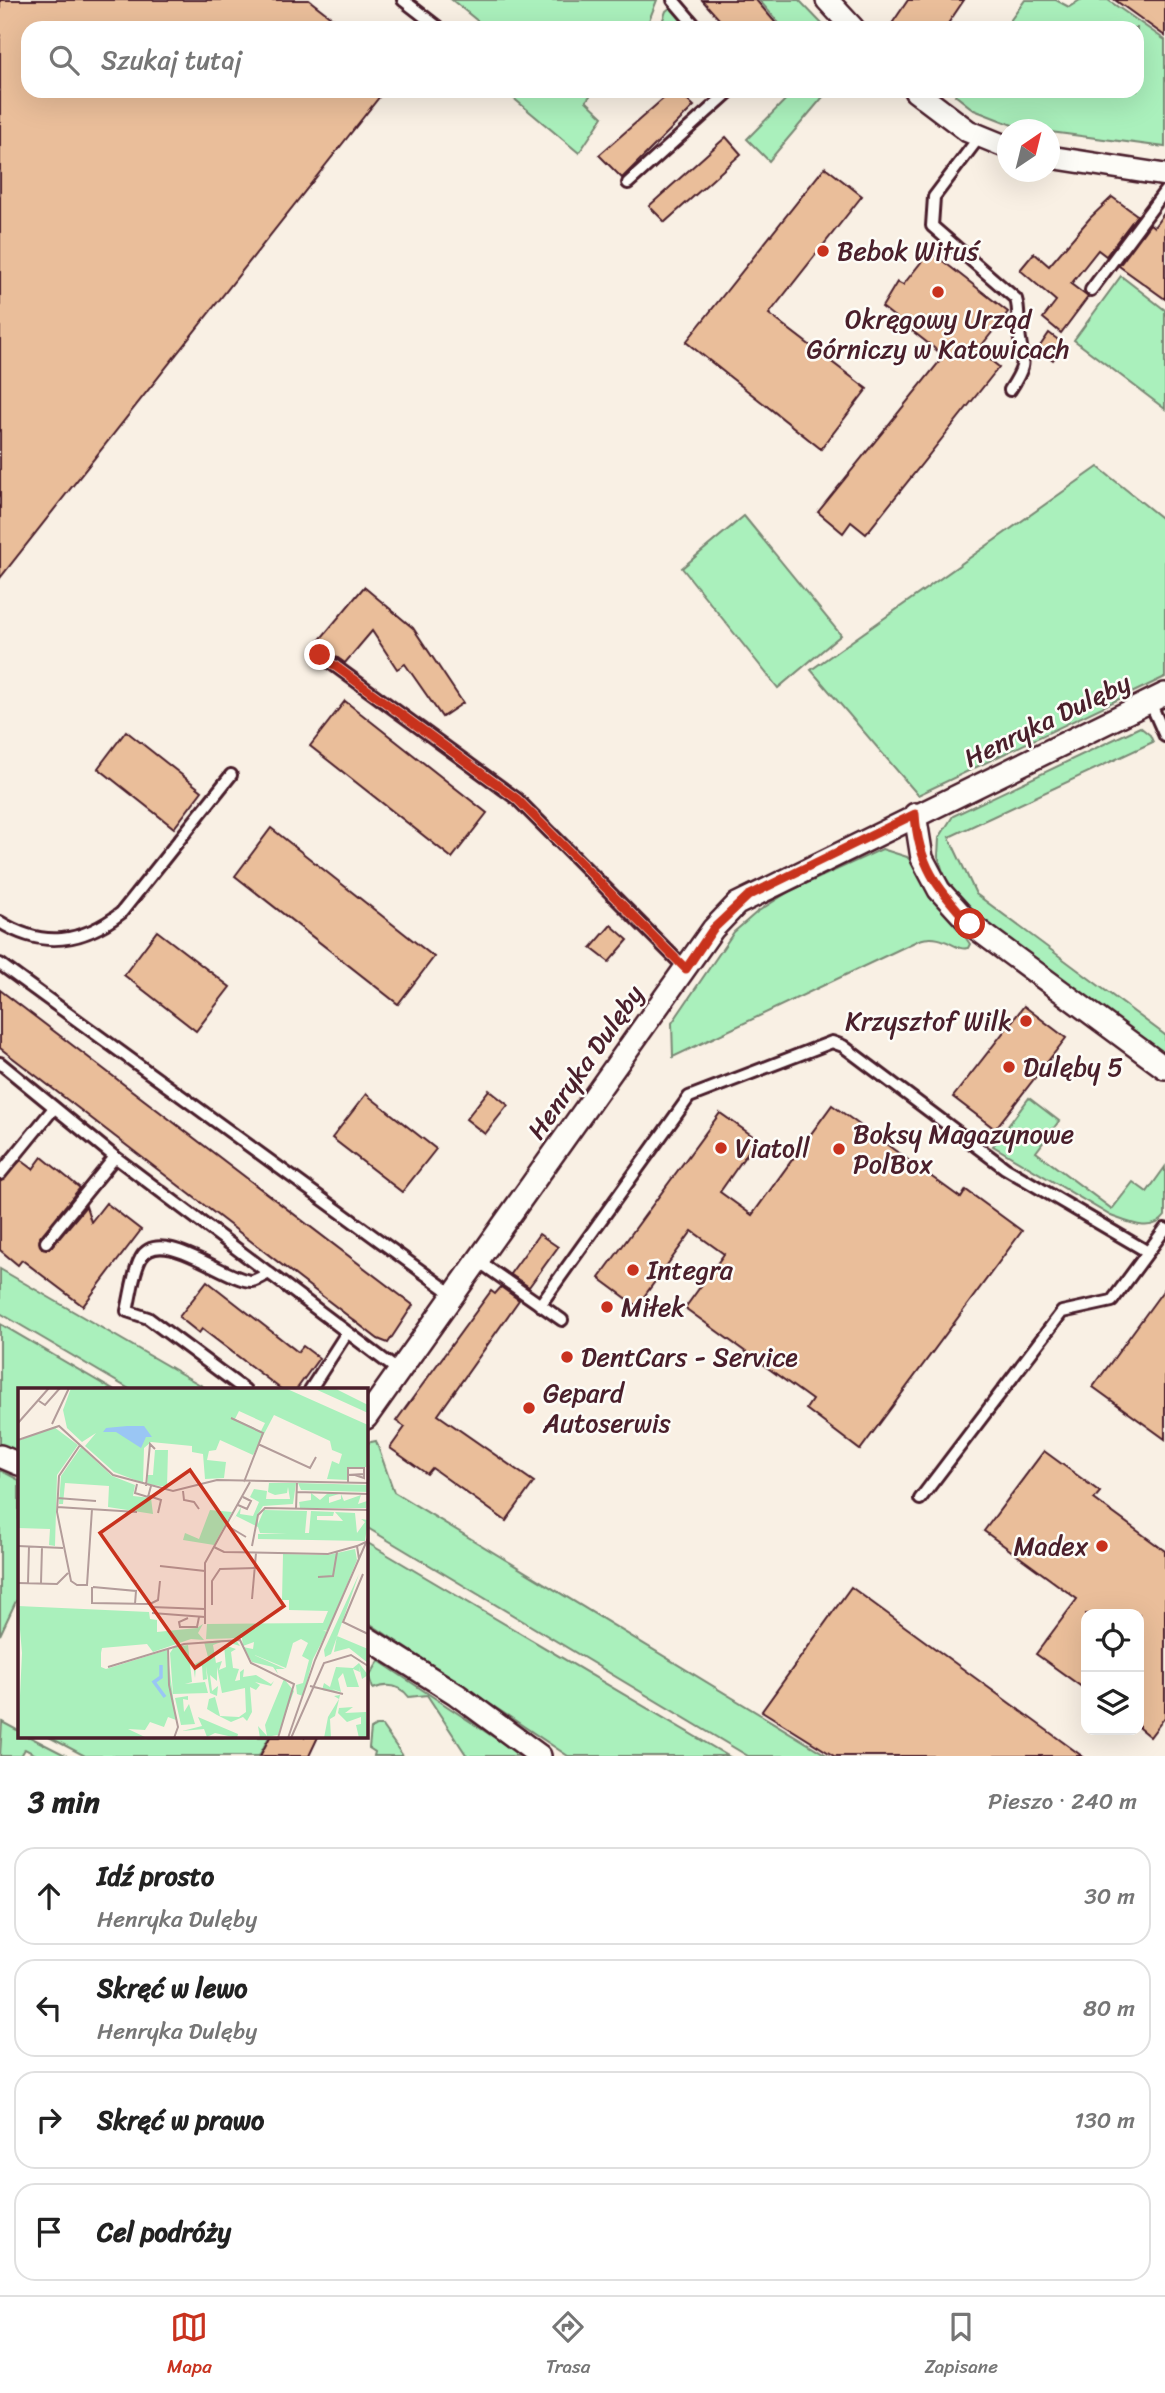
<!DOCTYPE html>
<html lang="pl">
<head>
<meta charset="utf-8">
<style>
  body { margin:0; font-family:Sriracha,sans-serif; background:#f2f2f2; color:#222 }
  .controls { position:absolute; right:21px; bottom:21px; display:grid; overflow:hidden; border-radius:14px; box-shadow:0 7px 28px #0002 }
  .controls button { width:63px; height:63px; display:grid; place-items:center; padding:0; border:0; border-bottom:2px solid #e0e0e0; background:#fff; color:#222; font:35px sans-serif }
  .compass { position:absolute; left:997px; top:119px; width:63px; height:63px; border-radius:50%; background:#fff; box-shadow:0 7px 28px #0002; rotate:35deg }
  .stop { position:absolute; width:21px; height:21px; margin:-16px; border:5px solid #c8321e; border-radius:50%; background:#fff }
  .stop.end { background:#c8321e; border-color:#fff; box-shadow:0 2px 7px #0008 }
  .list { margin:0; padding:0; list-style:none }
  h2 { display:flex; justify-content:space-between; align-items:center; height:91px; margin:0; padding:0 28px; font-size:30px }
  h2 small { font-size:23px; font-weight:400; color:#767676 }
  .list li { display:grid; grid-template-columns:46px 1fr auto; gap:21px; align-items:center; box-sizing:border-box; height:98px; margin:0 14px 14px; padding:0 14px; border:2px solid #e0e0e0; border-radius:21px }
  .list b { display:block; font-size:26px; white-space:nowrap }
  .list p { margin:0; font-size:23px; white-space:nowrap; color:#767676 }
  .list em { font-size:23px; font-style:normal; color:#767676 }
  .icon { flex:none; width:38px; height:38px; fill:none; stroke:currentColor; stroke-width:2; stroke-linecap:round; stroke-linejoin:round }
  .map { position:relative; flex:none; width:1165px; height:1756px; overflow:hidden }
  .search { position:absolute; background:#fff; box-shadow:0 7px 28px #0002; left:21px; right:21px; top:21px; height:77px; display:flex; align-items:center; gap:18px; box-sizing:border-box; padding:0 24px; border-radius:21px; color:#767676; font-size:26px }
  .sheet { height:539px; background:#fff }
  nav { display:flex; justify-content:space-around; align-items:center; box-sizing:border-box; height:98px; border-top:2px solid #e0e0e0; background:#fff; font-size:19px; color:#767676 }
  nav a { display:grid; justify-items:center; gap:4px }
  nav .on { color:#c8321e }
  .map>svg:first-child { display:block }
</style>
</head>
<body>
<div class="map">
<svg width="1165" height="1756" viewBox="0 0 1165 1756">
  <rect width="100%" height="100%" fill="#f9f0e4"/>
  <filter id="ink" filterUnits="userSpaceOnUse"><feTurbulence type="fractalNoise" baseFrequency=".0143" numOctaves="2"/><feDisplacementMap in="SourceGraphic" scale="14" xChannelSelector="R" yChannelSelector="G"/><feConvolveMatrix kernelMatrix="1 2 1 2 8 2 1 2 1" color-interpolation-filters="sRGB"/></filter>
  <g filter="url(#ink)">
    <!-- green -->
    <g fill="#aaf0bc" stroke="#7a8874" stroke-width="2">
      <polygon points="452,0 657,0 646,28 477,28 480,23"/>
      <polygon points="759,0 799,0 826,28 783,28"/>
      <polygon points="1025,0 1056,0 1069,7 1080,0 1108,0 1165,40 1165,147 1020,128 974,110 955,95 958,91 1137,91 1137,28 1005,28"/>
      <polygon points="671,7 689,28 660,28 666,11"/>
      <polygon points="505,91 594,91 586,101 603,117 579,153"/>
      <polygon points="794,91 828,91 769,161 747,139"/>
      <polygon points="1121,276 1165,310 1165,409 1074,340"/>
      <polygon points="1098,467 1165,521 1165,677 918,795 811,670"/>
      <polygon points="744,516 841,635 778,688 682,568"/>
      <polygon points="1140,727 1150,735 1153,742 949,837 976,894 1165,1035 1165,1055 999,933 963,902 944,875 938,856 939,838 953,816"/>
      <path d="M882 849 907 857 916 866 970 944 968 948C955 952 945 932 919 940L673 1057 672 1023 734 932 757 912 790 891Z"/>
      <path d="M1029 1098 1059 1121 1036 1152 1112 1209 1133 1182 1147 1192 1165 1167V1216C1152 1234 1128 1222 1111 1216L993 1146Z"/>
      <polygon points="0,1269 209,1390 131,1390 0,1313"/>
      <polygon points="0,1324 2,1325 113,1390 19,1390 19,1453 0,1444"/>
      <polygon points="376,1441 394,1492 828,1756 748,1756 366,1527 366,1443"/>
      <polygon points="0,1470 19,1480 19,1602 16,1601 0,1635"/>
      <polygon points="366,1542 728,1756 568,1756 366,1621"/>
      <path d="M379 1661 522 1756H467L427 1695 409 1697C400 1685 388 1683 373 1689L369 1677Z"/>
      <polygon points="2,1722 19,1731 19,1737 30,1737 67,1756 38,1756 25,1749 21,1756 0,1756"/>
      <polygon points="376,1726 382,1726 403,1756 374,1756 375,1752 369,1748 371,1729"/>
      <polygon points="49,1737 269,1737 259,1756 85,1756"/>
    </g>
    <!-- building -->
    <g fill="#eabe9a" stroke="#4a1f2b" stroke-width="2">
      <polygon points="0,0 309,0 345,28 28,28 28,91 384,91 0,578"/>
      <polygon points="702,0 756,0 780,28 727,28"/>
      <polygon points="908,0 964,0 945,28 889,28"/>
      <polygon points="1115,0 1165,0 1165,36"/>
      <polygon points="672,91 678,91 694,106 622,178 599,155"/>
      <polygon points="726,137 741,154 665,222 649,206"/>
      <polygon points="825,167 862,196 769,314 867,389 821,449 686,342"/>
      <polygon points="1112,197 1137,215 1106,256 1098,250 1071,284 1088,297 1061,333 1043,318 1056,301 1020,270 1034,253 1049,266 1090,218"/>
      <polygon points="1165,212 1165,299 1119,266 1150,224 1154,227"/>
      <polygon points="930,251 1008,312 978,350 999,367 866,534 851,522 843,533 818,512 944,356 882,307 897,282 903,285"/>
      <polygon points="1049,333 1065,345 1053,360 1038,349"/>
      <polygon points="364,587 413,628 463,703 442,717 405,664 397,669 372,631 345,663 317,643"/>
      <polygon points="345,701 487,813 452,858 310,746"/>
      <polygon points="126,731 202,791 174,828 98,768"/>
      <polygon points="271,828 434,957 398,1004 235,876"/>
      <polygon points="611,925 628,940 609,962 591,948"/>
      <polygon points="157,931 230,987 196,1031 124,975"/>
      <polygon points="0,990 413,1305 388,1343 378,1339 0,1048"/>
      <polygon points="1024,1006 1066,1038 995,1129 953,1097"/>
      <polygon points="489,1090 508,1105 485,1134 466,1119"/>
      <polygon points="366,1094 436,1149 402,1192 332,1138"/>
      <polygon points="832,1105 961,1198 966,1190 1022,1231 860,1450 806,1409 812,1400 685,1308 724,1254 692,1231 637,1306 599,1278 720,1113 757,1139 720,1192 752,1215"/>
      <polygon points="42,1157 80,1188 40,1237 42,1248 52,1247 86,1206 91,1222 106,1203 141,1230 83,1306 22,1260 18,1265 0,1250 0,1182 21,1160 33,1169"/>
      <polygon points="539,1234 558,1247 529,1287 510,1274"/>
      <polygon points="207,1281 298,1352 303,1346 319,1358 296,1390 282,1390 202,1329 199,1333 179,1317"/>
      <polygon points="501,1287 519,1300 438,1415 534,1482 506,1521 432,1468 427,1474 390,1448 405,1427 396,1421 491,1291 495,1294"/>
      <polygon points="1165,1288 1165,1439 1093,1387"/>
      <polygon points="1044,1451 1100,1492 1094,1499 1165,1551 1165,1717 1150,1737 1139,1728 1139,1614 1086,1614 1086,1690 1036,1654 1077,1599 984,1531"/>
      <polygon points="851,1587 974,1677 1082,1756 834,1756 762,1711"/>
      <polygon points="270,1737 318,1737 309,1756 260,1756"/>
    </g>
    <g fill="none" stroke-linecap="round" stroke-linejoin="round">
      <defs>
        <g id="service">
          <polyline points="403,0 439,28"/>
          <polyline points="673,0 697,28"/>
          <path d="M980 136 934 197 932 226 1016 299C1020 312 1017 320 1019 332 1022 362 1029 361 1010 390"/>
          <polyline points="628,183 730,91"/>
          <polyline points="1091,290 1165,191"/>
          <polyline points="320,655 517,799 686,969"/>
          <polyline points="1150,702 1165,736"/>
          <path d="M0 922C43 949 82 943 121 913L231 775"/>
          <polyline points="0,964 454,1295"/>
          <polyline points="0,1063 115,1157 400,1372"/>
          <polyline points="0,1174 54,1108"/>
          <polyline points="46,1242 115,1157"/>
          <polyline points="478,1261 562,1320"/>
          <polyline points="540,1305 689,1097 832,1042 843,1046 1005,1168 1148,1252"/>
          <path d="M245 1390 148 1318 127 1311C131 1295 133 1272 141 1258 160 1224 228 1282 252 1281 257 1280 263 1276 267 1274"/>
          <polyline points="310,1390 346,1334"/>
          <polyline points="920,1499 1062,1312 1112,1301 1165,1229"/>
        </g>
        <g id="minor">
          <polyline points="827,0 853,28"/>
          <polyline points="915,91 968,131 1007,147"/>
          <polyline points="1050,157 1165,175"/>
          <polyline points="915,814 922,858 939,890 970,924 1165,1068"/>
          <polyline points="366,1418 713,929 737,904 1165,694"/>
          <polyline points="0,1456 19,1464"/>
          <polyline points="366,1637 456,1694 540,1756"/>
        </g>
      </defs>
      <!-- service casing -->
      <use href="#service" stroke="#4a1f2b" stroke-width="16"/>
      <!-- minor casing -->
      <use href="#minor" stroke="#4a1f2b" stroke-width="26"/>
      <!-- service -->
      <use href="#service" stroke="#fdfcf7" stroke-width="10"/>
      <!-- minor -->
      <use href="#minor" stroke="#fdfcf7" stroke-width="21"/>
    </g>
  </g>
  <g fill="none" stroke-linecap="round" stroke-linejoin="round" filter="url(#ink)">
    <!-- route -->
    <path stroke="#c8321e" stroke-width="9" d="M320 655 517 799 686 969 713 929 748 896 915 814C918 864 937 888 970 924"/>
  </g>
  <!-- markers -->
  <g fill="#c8321e" stroke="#fdfcf7" stroke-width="2.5">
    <circle cx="823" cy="251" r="7"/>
    <circle cx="938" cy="292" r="7"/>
    <circle cx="1026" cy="1021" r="7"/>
    <circle cx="1009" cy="1067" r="7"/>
    <circle cx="721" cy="1148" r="7"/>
    <circle cx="839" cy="1149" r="7"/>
    <circle cx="633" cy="1270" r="7"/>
    <circle cx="607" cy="1307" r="7"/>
    <circle cx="567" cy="1357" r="7"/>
    <circle cx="529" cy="1408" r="7"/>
    <circle cx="1102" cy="1546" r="7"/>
  </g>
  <g text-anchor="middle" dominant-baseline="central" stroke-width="5" stroke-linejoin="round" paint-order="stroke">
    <!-- poi labels -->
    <g font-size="26" fill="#4a1f2b" stroke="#fdfcf7" text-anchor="start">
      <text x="837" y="251">Bebok Wituś</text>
      <text x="938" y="319" text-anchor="middle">Okręgowy Urząd<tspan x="938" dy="30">Górniczy w Katowicach</tspan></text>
      <text x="1012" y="1021" text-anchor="end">Krzysztof Wilk</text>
      <text x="1023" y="1067">Dulęby 5</text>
      <text x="853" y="1134">Boksy Magazynowe<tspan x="853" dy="30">PolBox</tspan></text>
      <text x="735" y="1148">Viatoll</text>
      <text x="647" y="1270">Integra</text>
      <text x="621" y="1307">Miłek</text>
      <text x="581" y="1357">DentCars - Service</text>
      <text x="543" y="1393">Gepard<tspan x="543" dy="30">Autoserwis</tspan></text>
      <text x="1088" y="1546" text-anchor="end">Madex</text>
    </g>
    <!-- street labels -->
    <g font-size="26" fill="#4a1f2b" stroke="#fdfcf7">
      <text transform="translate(1047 720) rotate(-26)">Henryka Dulęby</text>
      <text transform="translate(585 1062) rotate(-55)">Henryka Dulęby</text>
    </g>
  </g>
  <!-- overview -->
  <g transform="translate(18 1388)">
    <rect width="350" height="350" fill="#f9f0e4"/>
    <path d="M53 0H267L350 37 348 79H329V92L309 91 314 73 321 76 324 66 314 62 312 53 256 27 235 67 202 52 198 62 191 63 189 72 208 74 206 90 187 91 185 66 174 64V58L133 54 126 60 125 95 96 84 67 58 78 45 64 54 49 40 45 22ZM221 23 247 35 243 43 217 31ZM295 0 318 1 350 17V25ZM36 39 60 57 39 87 37 158 31 157 32 141 0 140V53ZM63 59 94 88 117 97 115 108 133 110 135 126 90 119 91 98 47 95 45 116H41L43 88ZM137 62H150L149 99 129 96 130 87H135ZM251 95H278L275 116 245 118 240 126V136L246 122 289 123 287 145H291L293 123 316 124 315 128H299V132L325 133 317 124 337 125 339 145 347 134 343 131 350 132 347 153 240 151V146H269L242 145 240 139 218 128 212 138 223 119 222 126 235 128 241 114 232 109 236 101 249 103 248 111H272L270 99 269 105 257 107 250 104ZM280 95 350 97V104L283 102ZM293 105 302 112 310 105 321 106 311 109V115L323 111V106L326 113 343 107 340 116 349 113 348 120H282L281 114 293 112ZM192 122 214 124 196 157 165 152 167 145 181 151ZM337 161 339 172 310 243 305 242 309 244 295 271 285 308 279 306 278 297 285 295 291 272 284 268 290 255 283 251 275 255 268 280 234 266 267 281H258L260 286 255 279 234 274 225 259 235 261 236 254 225 258 224 250 188 251 189 236 305 235 310 223 271 222V212H264L265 166 310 167ZM341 186 313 266 307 269 306 262ZM0 218 131 224 132 231 139 232V244L179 240 185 236 180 245 186 252 173 251 135 264 129 256 84 260 83 265V279L88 281 149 262 158 332 150 329 146 339 132 334 127 342 110 341 129 350H0L4 265ZM319 248 350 261V275L331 260 316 264ZM204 252H218L222 258 206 253 195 257 198 275 204 273 201 282 208 279 206 257 218 261 213 264 215 280 221 281 217 293 222 292V284L226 281 225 289 238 287 253 296 256 293 253 298 237 294 242 297 238 302 232 299 234 324 229 333 225 329 213 334 199 327 189 321 191 311 197 309 202 328 221 329 228 324 227 300 204 305 199 279V293L192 287 194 303 200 298 199 308 192 305 188 278 189 291 185 292 184 278 178 279 177 290 175 277 190 269 186 254ZM170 257 174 294 167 296 187 294 190 305 155 306 152 265 156 259ZM341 275 350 287 344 291 341 278 342 284 335 281 341 299H329L325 285 320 291 323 304 314 301 322 305 304 302 306 295 312 299 318 279 335 280ZM266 291 276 303 260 347 242 350 240 338 249 348 247 337ZM322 307 317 328 312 331 313 350H306L310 329 321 311 316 308ZM170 308V312L165 311 166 324 171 316 177 336 163 337 157 310ZM335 319 327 325 348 324 350 350H341L338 337 343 336V329L329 334 320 325 321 320ZM180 329 220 346 219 350 197 345 189 349 186 341 164 343 184 338Z" fill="#aaf0bc" fill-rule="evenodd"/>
    <path d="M109 38H126L134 49H128L123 60 98 44H85L88 40Z" fill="#9ac6f4"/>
    <path fill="none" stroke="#9ac6f4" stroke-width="3.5" d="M143 277V289L136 294 147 309"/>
    <path fill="none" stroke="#b39c9a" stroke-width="2" d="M21 13 27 17 42 0M213 30 245 45 226 94M0 35 31 0M34 36 51 0M0 52 41 38 95 87 155 103 199 92 350 95M240 56 292 80 298 69M62 57 41 88 39 124 53 193 59 197H69L74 121M330 87V80H346V90L337 87M330 95V87L346 86M119 96 117 105 130 109 133 98M128 98 132 56 137 61M165 103 166 112 176 114 181 121M279 104 350 106M131 108 143 112 140 125M39 110 78 113M220 117 229 121 233 113 225 109M39 119 119 124M278 121 279 94M208 137 228 149M0 158 45 160M234 158 240 127 247 120 350 122M196 159 206 164 310 166 339 158M341 171 339 158 348 154M142 178 187 183M345 186 325 234 350 246M300 189 315 188 319 164M0 195 39 196 50 185M10 195 11 158M23 195 24 159M74 199V215L132 216 140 212 142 193M75 199 118 203 117 216M234 211 238 165M194 217V193L202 181 238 180M133 219 187 221M134 225 187 229M170 230 161 234 162 239H179L181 229M187 236V175L232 94M150 260 151 297 160 339 156 350M90 279 166 256 222 252 233 275 276 296 260 350M292 298 325 306M270 350 297 272 350 150M273 350 306 275 333 267 350 278"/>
    <path fill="#c8321e" fill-opacity="0.15" stroke="#c8321e" stroke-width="3.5" d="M172 82 266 218 177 280 82 145Z"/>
    <rect width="350" height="350" fill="none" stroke="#4a1f2b" stroke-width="3.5"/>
  </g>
</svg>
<div class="controls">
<button><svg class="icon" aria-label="locate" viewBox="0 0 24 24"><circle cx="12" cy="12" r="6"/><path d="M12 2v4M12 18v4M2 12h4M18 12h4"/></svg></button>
<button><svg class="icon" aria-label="layers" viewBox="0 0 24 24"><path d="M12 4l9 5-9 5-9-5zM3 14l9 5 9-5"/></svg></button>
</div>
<svg class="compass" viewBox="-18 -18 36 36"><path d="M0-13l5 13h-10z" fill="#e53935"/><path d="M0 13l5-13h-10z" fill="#767676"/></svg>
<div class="stop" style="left:970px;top:924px"></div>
<div class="stop end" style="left:320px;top:655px"></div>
<div class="search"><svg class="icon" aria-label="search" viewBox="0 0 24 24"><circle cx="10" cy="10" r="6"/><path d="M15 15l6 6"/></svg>Szukaj tutaj</div>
</div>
<section class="sheet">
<h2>3 min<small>Pieszo · 240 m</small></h2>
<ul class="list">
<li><svg class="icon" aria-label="ahead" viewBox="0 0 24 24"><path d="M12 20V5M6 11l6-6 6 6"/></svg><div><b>Idź prosto</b><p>Henryka Dulęby</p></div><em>30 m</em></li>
<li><svg class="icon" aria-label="left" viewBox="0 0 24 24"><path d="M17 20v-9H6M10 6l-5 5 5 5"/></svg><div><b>Skręć w lewo</b><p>Henryka Dulęby</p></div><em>80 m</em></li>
<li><svg class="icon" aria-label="right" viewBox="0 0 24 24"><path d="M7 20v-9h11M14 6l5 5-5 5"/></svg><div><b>Skręć w prawo</b></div><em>130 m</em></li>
<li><svg class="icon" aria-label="arrive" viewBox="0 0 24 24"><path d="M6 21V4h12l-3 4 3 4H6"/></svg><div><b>Cel podróży</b></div></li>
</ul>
</section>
<nav>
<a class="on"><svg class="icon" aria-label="map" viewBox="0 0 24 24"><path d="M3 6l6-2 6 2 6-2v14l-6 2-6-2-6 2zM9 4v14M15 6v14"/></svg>Mapa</a>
<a><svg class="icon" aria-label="directions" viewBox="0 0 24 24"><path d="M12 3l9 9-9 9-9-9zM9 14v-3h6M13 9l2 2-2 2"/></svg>Trasa</a>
<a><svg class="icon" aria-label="saved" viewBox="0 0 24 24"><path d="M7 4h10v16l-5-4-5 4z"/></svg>Zapisane</a>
</nav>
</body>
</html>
